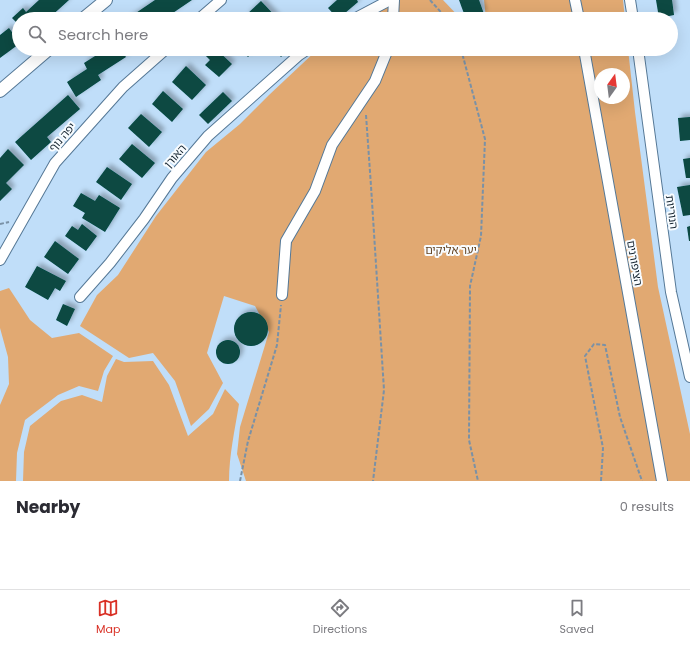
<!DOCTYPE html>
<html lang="en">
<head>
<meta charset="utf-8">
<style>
  body { margin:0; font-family:Poppins,"Noto Sans Hebrew",sans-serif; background:#f2f2f3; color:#2b2b33 }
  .compass { position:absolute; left:594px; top:68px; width:36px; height:36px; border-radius:50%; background:#fff; box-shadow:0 4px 16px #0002; rotate:14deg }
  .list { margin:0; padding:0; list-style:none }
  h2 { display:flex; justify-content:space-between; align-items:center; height:52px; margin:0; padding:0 16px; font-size:17px }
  h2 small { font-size:13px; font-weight:400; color:#7c7c81 }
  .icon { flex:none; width:22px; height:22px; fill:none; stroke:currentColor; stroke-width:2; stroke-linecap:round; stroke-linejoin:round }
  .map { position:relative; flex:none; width:690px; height:481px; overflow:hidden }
  .search { position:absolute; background:#fff; box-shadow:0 4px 16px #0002; left:12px; right:12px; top:12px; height:44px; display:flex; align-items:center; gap:10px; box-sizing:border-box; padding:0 14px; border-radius:22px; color:#7c7c81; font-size:15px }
  .sheet { height:108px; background:#fff }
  nav { display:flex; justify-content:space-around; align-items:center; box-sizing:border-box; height:56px; border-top:1px solid #e1e1e2; background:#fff; font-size:11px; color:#7c7c81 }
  nav a { display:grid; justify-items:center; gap:2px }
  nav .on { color:#d93025 }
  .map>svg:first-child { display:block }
</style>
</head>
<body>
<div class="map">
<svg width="690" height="481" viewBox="0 0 690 481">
  <defs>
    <filter id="shadow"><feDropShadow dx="3.5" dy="-3.5" stdDeviation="2" flood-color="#0004"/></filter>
  </defs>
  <rect width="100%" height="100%" fill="#c0def9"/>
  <!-- green -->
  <g fill="#e1a972" fill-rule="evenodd">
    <polygon points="396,0 443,0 461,19 355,19"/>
    <polygon points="484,0 623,0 625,19 486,19"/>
    <path d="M318 49H628L635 112 658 287 690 434V481H246L237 454 240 427 269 332 255 306 224 296 207 353 223 383 209 409 191 426 175 381 153 353 129 358 80 326 97 295 118 275 156 216 206 152 240 124 269 95ZM600 74H624V98H600Z"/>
    <polygon points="9,288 30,320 52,338 79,333 113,356 104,371 98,391 79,386 58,395 25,420 17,453 16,481 0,481 0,405 9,384 8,357 0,328 0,291"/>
    <path d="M116 359 124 362 153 361 169 385 188 436 213 414 225 389 239 404C235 429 229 455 229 481H23L24 452 30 426 61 401 82 395 102 402 107 376Z"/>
  </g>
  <!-- building -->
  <g fill="#074943" filter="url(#shadow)">
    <polygon points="39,0 69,0 48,19 19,19 19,25 12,18 23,8 26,12"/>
    <polygon points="155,0 192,0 164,19 127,19"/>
    <polygon points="337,0 357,0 358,2 338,19 328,8"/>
    <polygon points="459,0 479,0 484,14 466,19"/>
    <polygon points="656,0 672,0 674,15 659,18"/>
    <polygon points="261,1 278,19 249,19 246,15"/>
    <polygon points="9,28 19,42 19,44 0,58 0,35"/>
    <polygon points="101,49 123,49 121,50 126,57 98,75 101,80 76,97 67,82 87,69 84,63 103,51"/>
    <polygon points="209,49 216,49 232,64 219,77 205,65 210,60 204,54"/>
    <polygon points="240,49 256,49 248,57"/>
    <polygon points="274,49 289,49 281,57"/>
    <polygon points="186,66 206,85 192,100 172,82"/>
    <polygon points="163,91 183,109 172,122 152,104"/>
    <polygon points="223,92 232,101 208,124 199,115"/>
    <polygon points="68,95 80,109 47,137 51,142 31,160 15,142"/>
    <polygon points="141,114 162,132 149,147 128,128"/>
    <polygon points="690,117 690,140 680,141 678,118"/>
    <polygon points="132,144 155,163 142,178 119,159"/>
    <polygon points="8,149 24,165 6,183 12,189 0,201 0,158"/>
    <polygon points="690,158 690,178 686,178 683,159"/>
    <polygon points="107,167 132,184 121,200 96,182"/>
    <polygon points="690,185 690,215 683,216 677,187"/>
    <polygon points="81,193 95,201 99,195 120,208 105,232 82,218 85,213 73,206"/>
    <polygon points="82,224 97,236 86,251 65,236 72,226 78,230"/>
    <polygon points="690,226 690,241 689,241 687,227"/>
    <polygon points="55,241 79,259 68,274 44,257"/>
    <polygon points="37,266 66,281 60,291 55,288 48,300 25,287"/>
    <polygon points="63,304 75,309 67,326 56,320"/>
    <circle cx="251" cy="329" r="17"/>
    <circle cx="228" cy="352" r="12"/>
  </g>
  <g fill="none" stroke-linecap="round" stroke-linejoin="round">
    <defs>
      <g id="minor">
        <polyline points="575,0 579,19"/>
        <polyline points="630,0 633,19"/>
        <polyline points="199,19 221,0"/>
        <polyline points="354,19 390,0"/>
        <polyline points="393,19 394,0"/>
        <polyline points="584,49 662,481"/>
        <polyline points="638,49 671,292 690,377"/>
        <polyline points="0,260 55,163 123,87 166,49"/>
        <polyline points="282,295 286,241 315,191 332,145 375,81 388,49"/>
        <polyline points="80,297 110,263 144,219 172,178 208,136 299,55 308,49"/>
      </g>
      <g id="tertiary">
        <polyline points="83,19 106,0"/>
        <polyline points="0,91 49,49"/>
      </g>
    </defs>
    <!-- minor casing -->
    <use href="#minor" stroke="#557896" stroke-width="12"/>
    <!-- tertiary casing -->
    <use href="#tertiary" stroke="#557896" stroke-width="14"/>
    <!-- path -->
    <g stroke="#7a91a6" stroke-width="2" stroke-dasharray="4 2" stroke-linecap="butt">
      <polyline points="430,0 447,19"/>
      <polyline points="461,49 485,139 481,236 470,286 469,440 478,481"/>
      <polyline points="366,115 371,186 384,390 373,481"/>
      <polyline points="0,224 9,222"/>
      <polyline points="240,481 248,441 277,345 281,305"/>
      <polyline points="601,481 603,448 585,356 594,344 605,345 620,417 642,481"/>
    </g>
    <!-- minor -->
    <use href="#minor" stroke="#fff" stroke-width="10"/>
    <!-- tertiary -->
    <use href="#tertiary" stroke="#fff" stroke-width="12"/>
  </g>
  <g text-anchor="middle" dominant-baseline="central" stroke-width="4" stroke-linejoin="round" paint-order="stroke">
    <!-- street labels -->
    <g font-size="11" fill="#152430" stroke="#f8fcff">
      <text transform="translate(62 137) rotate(-49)">יפה נוף</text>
      <text transform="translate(175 156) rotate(-49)">האורן</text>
      <text transform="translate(672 212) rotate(82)">הנוריות</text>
      <text transform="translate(635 263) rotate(80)">הציפורנים</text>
    </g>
    <!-- park labels -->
    <g font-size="11" fill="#634322" stroke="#f8fcff">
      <text x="451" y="250">יער אליקים</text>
    </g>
  </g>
</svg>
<svg class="compass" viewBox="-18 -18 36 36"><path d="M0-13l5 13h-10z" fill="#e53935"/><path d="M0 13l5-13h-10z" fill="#7c7c81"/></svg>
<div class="search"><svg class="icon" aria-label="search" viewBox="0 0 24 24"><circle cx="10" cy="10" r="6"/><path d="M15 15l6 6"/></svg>Search here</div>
</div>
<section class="sheet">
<h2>Nearby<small>0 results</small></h2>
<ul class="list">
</ul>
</section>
<nav>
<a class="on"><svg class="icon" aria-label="map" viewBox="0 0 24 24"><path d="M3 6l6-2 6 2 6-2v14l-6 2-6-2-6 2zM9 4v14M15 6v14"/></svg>Map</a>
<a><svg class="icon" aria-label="directions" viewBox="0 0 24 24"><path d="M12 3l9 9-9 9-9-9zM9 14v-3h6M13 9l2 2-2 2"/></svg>Directions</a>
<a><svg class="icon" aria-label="saved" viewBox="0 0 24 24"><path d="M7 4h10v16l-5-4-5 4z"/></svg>Saved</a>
</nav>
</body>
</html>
